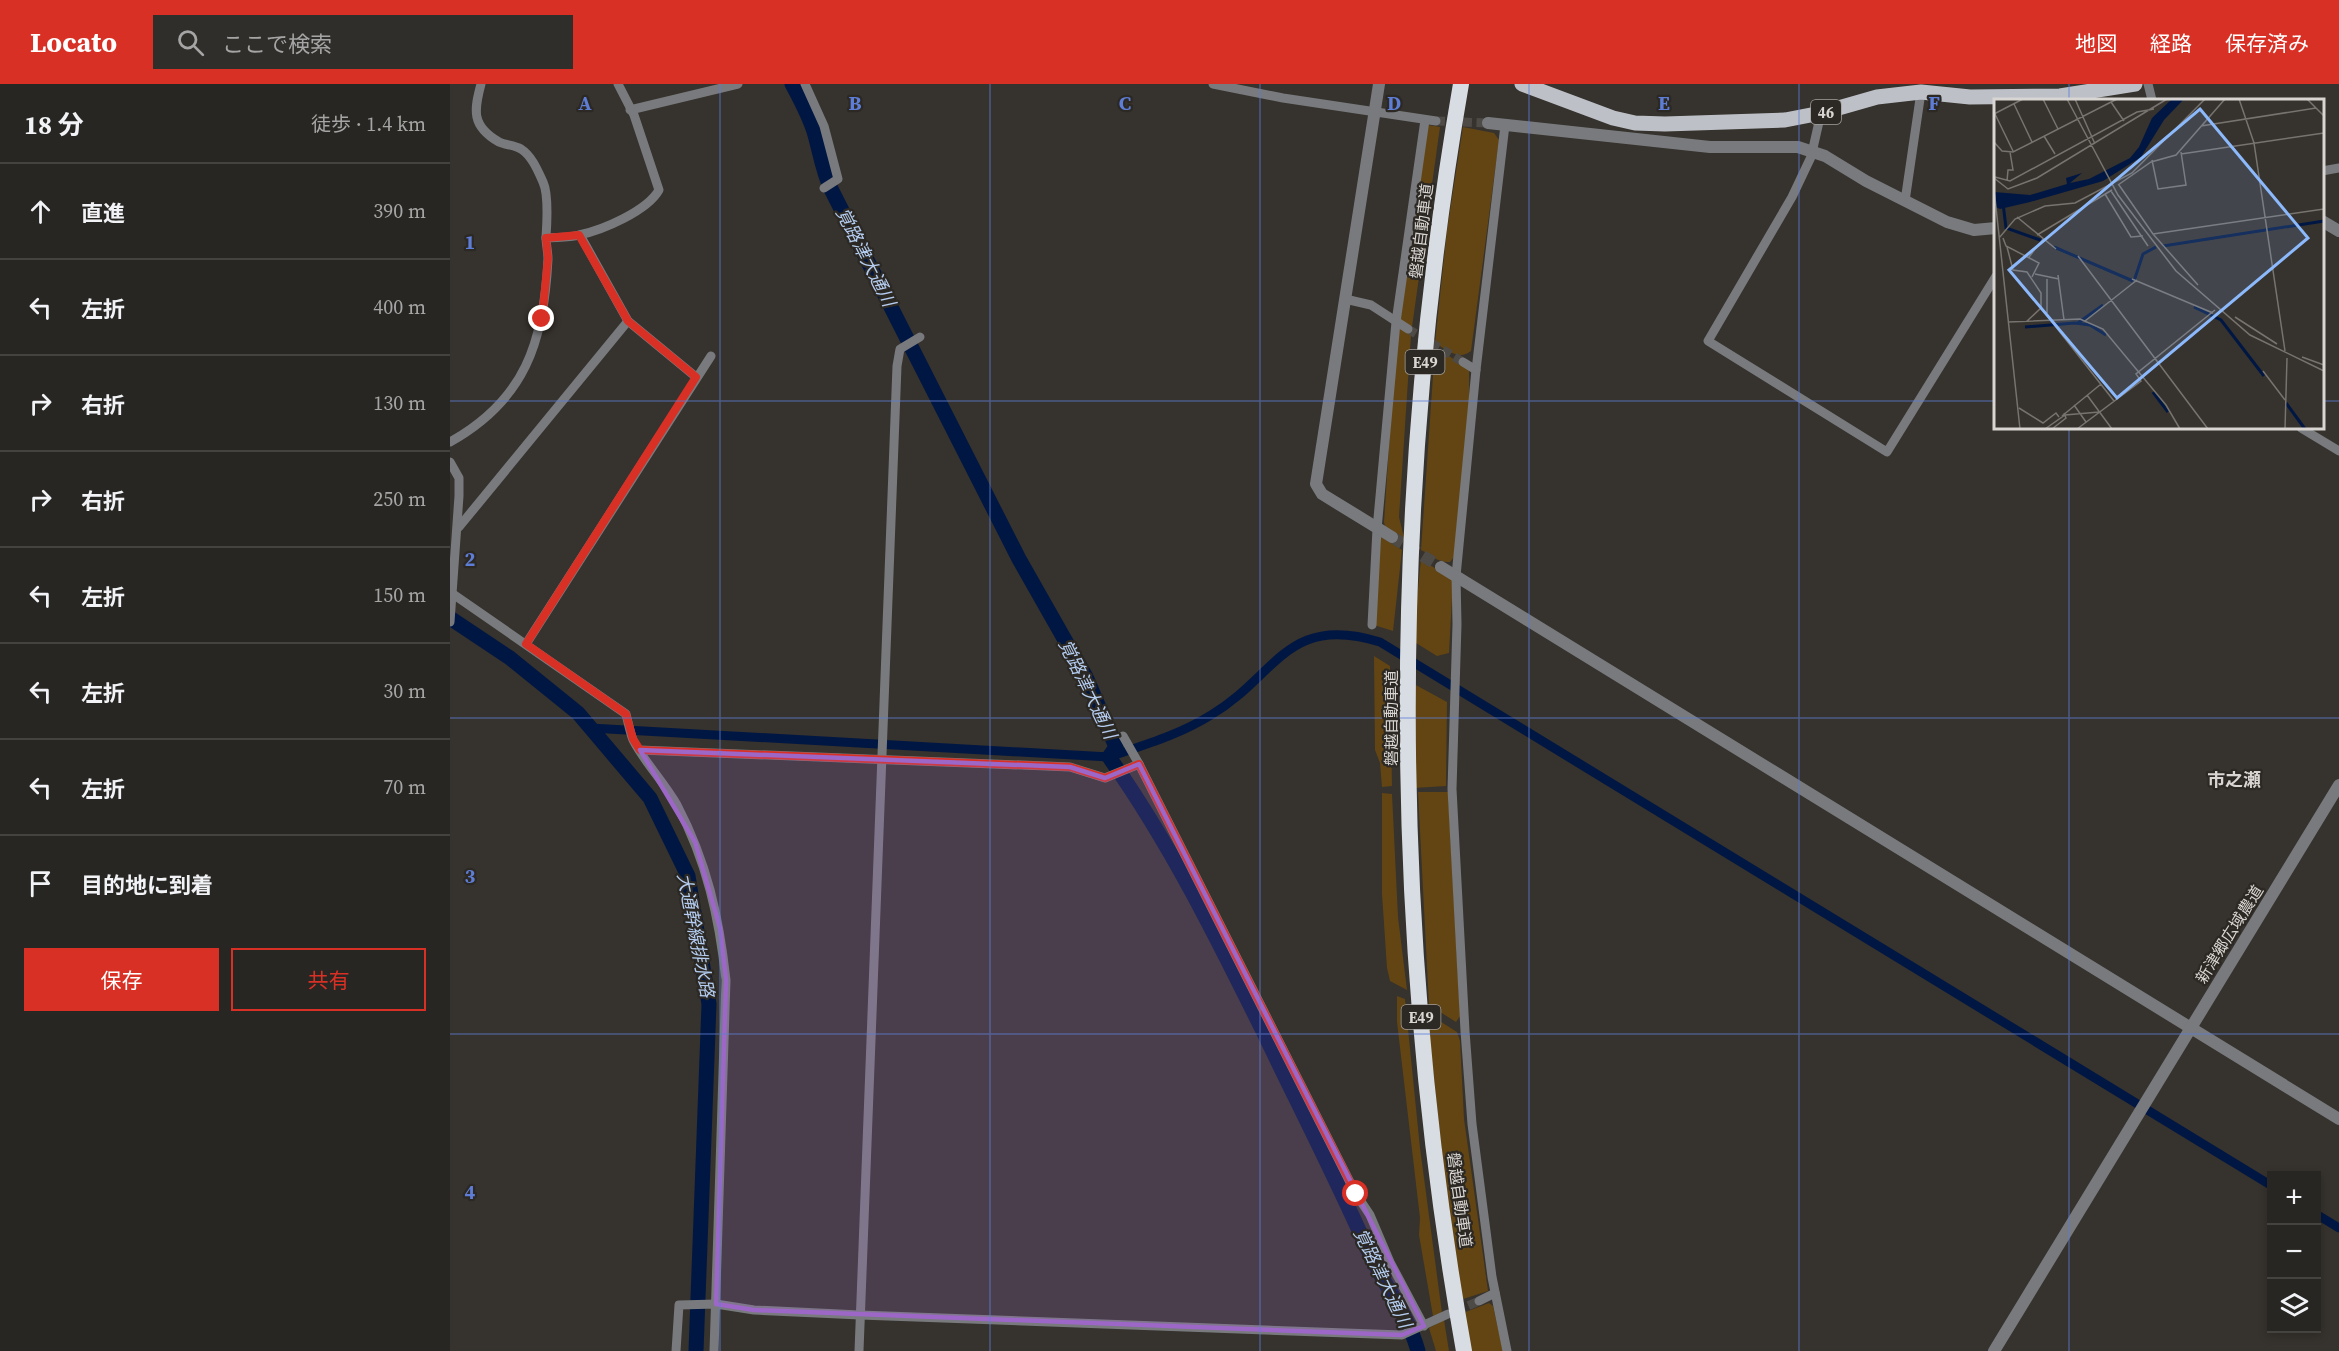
<!DOCTYPE html>
<html lang="ja">
<head>
<meta charset="utf-8">
<style>
  body { margin:0; font-family:"Source Serif 4","Noto Sans JP",serif; background:#302e2a; color:#f1f3f6 }
  .controls { position:absolute; right:18px; bottom:18px; display:grid; overflow:hidden; border-radius:0px; box-shadow:0 3px 9px #0003 }
  .controls button { width:54px; height:54px; display:grid; place-items:center; padding:0; border:0; border-bottom:2px solid #444340; background:#282622; color:#f1f3f6; font:30px sans-serif }
  .stop { position:absolute; width:18px; height:18px; margin:-14px; border:4px solid #d93025; border-radius:50%; background:#fff }
  .stop.end { background:#d93025; border-color:#fff; box-shadow:0 2px 6px #0008 }
  .list { margin:0; padding:0; list-style:none }
  h2 { display:flex; justify-content:space-between; align-items:center; height:78px; margin:0; padding:0 24px; font-size:26px }
  h2 small { font-size:20px; font-weight:400; color:#a5a5a5 }
  .list li { display:grid; grid-template-columns:39px 1fr auto; gap:18px; align-items:center; box-sizing:border-box; height:96px; padding:0 24px; border-top:2px solid #444340 }
  .list b { display:block; font-size:22px; white-space:nowrap }
  .list em { font-size:20px; font-style:normal; color:#a5a5a5 }
  .actions { display:flex; gap:12px; padding:18px 24px }
  .actions a { flex:1; padding:14px 0; border:2px solid #d93025; border-radius:0px; text-align:center; font-size:21px; color:#d93025 }
  .actions .main { background:#d93025; color:#fff }
  .icon { flex:none; width:33px; height:33px; fill:none; stroke:currentColor; stroke-width:2; stroke-linecap:round; stroke-linejoin:round }
  .map { position:relative; flex:none; width:1889px; height:1267px; overflow:hidden }
  header { display:flex; align-items:center; gap:36px; box-sizing:border-box; height:84px; padding:0 30px; background:#d93025; color:#fff }
  header strong { font-size:28px }
  nav { display:flex; gap:33px; margin-inline-start:auto; font-size:21px }
  .search { width:420px; height:54px; background:#302e2a; display:flex; align-items:center; gap:15px; box-sizing:border-box; padding:0 21px; border-radius:0px; color:#a5a5a5; font-size:22px }
  main { display:flex }
  aside { flex:1; background:#282622 }
  .map>svg:first-child { display:block }
</style>
</head>
<body>
<header>
<strong>Locato</strong>
<div class="search"><svg class="icon" aria-label="search" viewBox="0 0 24 24"><circle cx="10" cy="10" r="6"/><path d="M15 15l6 6"/></svg>ここで検索</div>
<nav><a>地図</a><a>経路</a><a>保存済み</a></nav>
</header>
<main>
<aside>
<h2>18 分<small>徒歩 · 1.4 km</small></h2>
<ul class="list">
<li><svg class="icon" aria-label="ahead" viewBox="0 0 24 24"><path d="M12 20V5M6 11l6-6 6 6"/></svg><div><b>直進</b></div><em>390 m</em></li>
<li><svg class="icon" aria-label="left" viewBox="0 0 24 24"><path d="M17 20v-9H6M10 6l-5 5 5 5"/></svg><div><b>左折</b></div><em>400 m</em></li>
<li><svg class="icon" aria-label="right" viewBox="0 0 24 24"><path d="M7 20v-9h11M14 6l5 5-5 5"/></svg><div><b>右折</b></div><em>130 m</em></li>
<li><svg class="icon" aria-label="right" viewBox="0 0 24 24"><path d="M7 20v-9h11M14 6l5 5-5 5"/></svg><div><b>右折</b></div><em>250 m</em></li>
<li><svg class="icon" aria-label="left" viewBox="0 0 24 24"><path d="M17 20v-9H6M10 6l-5 5 5 5"/></svg><div><b>左折</b></div><em>150 m</em></li>
<li><svg class="icon" aria-label="left" viewBox="0 0 24 24"><path d="M17 20v-9H6M10 6l-5 5 5 5"/></svg><div><b>左折</b></div><em>30 m</em></li>
<li><svg class="icon" aria-label="left" viewBox="0 0 24 24"><path d="M17 20v-9H6M10 6l-5 5 5 5"/></svg><div><b>左折</b></div><em>70 m</em></li>
<li><svg class="icon" aria-label="arrive" viewBox="0 0 24 24"><path d="M6 21V4h12l-3 4 3 4H6"/></svg><div><b>目的地に到着</b></div></li>
</ul>
<div class="actions"><a class="main">保存</a><a>共有</a></div>
</aside>
<div class="map">
<svg width="1889" height="1267" viewBox="0 0 1889 1267">
  <rect width="100%" height="100%" fill="#36322d"/>
  <!-- green -->
  <g fill="#624513">
    <polygon points="978,41 990,43 962,243 948,235"/>
    <path d="M1013 43 1044 49 1049 56 1021 267C1009 277 997 266 985 259L997 146Z"/>
    <polygon points="947,241 961,251 949,433 954,454 935,442 934,438"/>
    <path d="M985 263 1019 285V317L1004 473 1000 478C988 479 981 471 971 466Z"/>
    <polygon points="931,453 952,466 943,547 924,541"/>
    <polygon points="971,475 1003,496 999,569 987,572 966,559 964,544"/>
    <polygon points="924,572 940,582 942,702 932,703 930,679 925,666"/>
    <polygon points="964,600 997,618 996,702 964,704"/>
    <polygon points="968,708 998,708 1010,932 1006,938 979,921"/>
    <polygon points="932,709 942,710 948,833 957,906 940,897 937,884 932,810"/>
    <polygon points="947,912 955,915 970,1064 992,1229 983,1232 969,1151 970,1134 947,938"/>
    <polygon points="977,929 1007,948 1010,957 1014,1035 1038,1207 1010,1216 999,1135"/>
    <polygon points="1039,1219 1043,1222 1053,1267 1020,1267 1013,1229"/>
    <polygon points="994,1236 999,1267 986,1267 979,1244"/>
  </g>
  <g fill="none" stroke-linecap="round" stroke-linejoin="round">
    <!-- canal -->
    <g stroke="#001743" stroke-width="9">
      <path d="M140 644 659 673C694 661 729 651 761 631 827 592 836 529 930 558L1822 1102"/>
      <polyline points="1866,1130 1889,1144"/>
    </g>
    <!-- river -->
    <g stroke="#001743" stroke-width="15">
      <path d="M342 0C351 17 360 33 365 51 370 69 373 88 381 105L569 475 636 593 666 663 659 673C720 759 767 854 814 949 848 1020 884 1090 916 1162 931 1197 958 1230 968 1267"/>
      <polyline points="0,534 60,574 128,629 200,714 238,792 259,920 246,1267"/>
    </g>
    <!-- minor-tunnel -->
    <g stroke="#4e4a46" stroke-width="9" stroke-dasharray="9 4.5" stroke-linecap="butt">
      <polyline points="986,37 1038,39"/>
      <polyline points="958,245 1013,278"/>
      <polyline points="1006,1227 1029,1217"/>
    </g>
    <!-- tertiary-tunnel -->
    <polyline stroke="#4e4a46" stroke-width="12" stroke-dasharray="12 6" stroke-linecap="butt" points="942,453 991,483"/>
    <!-- minor -->
    <g stroke="#787a7d" stroke-width="9">
      <polyline points="355,0 374,42 388,95 374,104"/>
      <polyline points="763,0 833,14 986,37"/>
      <polyline points="1698,0 1702,16"/>
      <polyline points="180,26 288,0"/>
      <polyline points="1371,29 1361,73 1342,113 1258,257 1437,368 1546,192"/>
      <polyline points="1055,41 1026,286 1006,492 1007,540 1002,705 1015,947 1022,1040 1042,1193 1057,1267"/>
      <polyline points="1872,87 1889,84"/>
      <polyline points="1455,117 1471,8"/>
      <polyline points="130,151 178,237 246,293"/>
      <path d="M96 154C107 153 119 154 129 151 153 146 197 127 209 106L184 31 168 0"/>
      <polyline points="895,215 921,221 958,245"/>
      <polyline points="1013,278 1026,286"/>
      <polyline points="1851,344 1889,367"/>
      <path d="M0 358C75 316 94 258 98 175 98 168 96 160 96 153 97 139 99 111 93 98 88 87 82 72 71 65 64 61 55 61 49 58 21 42 24 26 31 0"/>
      <polyline points="0,378 9,394 9,412 0,538"/>
      <polyline points="9,443 178,237"/>
      <path d="M0 508 176 630C178 638 180 648 183 656 195 679 214 698 227 721 257 778 269 833 276 896L264 1267"/>
      <polyline points="922,541 927,445 946,238 975,36"/>
      <polyline points="76,560 261,272"/>
      <polyline points="673,652 689,680 906,1110 920,1131 940,1178 974,1242"/>
      <polyline points="190,666 620,683 655,694 689,680"/>
      <polyline points="1029,1217 1045,1209"/>
      <polyline points="226,1267 229,1221 266,1220 304,1226 410,1231 952,1251 998,1230"/>
      <polyline points="409,1267 447,282 450,265 470,253"/>
    </g>
    <!-- tertiary -->
    <g stroke="#787a7d" stroke-width="12">
      <polyline points="929,0 866,400 872,410 942,453"/>
      <polyline points="1038,39 1260,63 1348,63 1375,72 1416,97 1497,138 1524,146 1546,144"/>
      <polyline points="1872,137 1889,147"/>
      <polyline points="991,483 1889,1035"/>
      <polyline points="1544,1267 1889,701"/>
    </g>
    <!-- primary -->
    <polyline stroke="#bdc1c7" stroke-width="15" points="1072,0 1163,34 1185,39 1215,40 1335,36 1371,29 1427,13 1471,8 1520,13 1610,12 1685,0"/>
    <!-- motorway -->
    <path stroke="#d8dde4" stroke-width="16" d="M1011 0C939 414 940 854 1014 1267"/>
  </g>
  <g fill="none" stroke-linecap="round" stroke-linejoin="round">
    <!-- route -->
    <polyline stroke="#d93025" stroke-width="8" points="92,235 98,174 96,154 129,151 178,237 246,293 76,560 176,630 183,655 190,666 620,683 655,694 689,680 906,1110"/>
  </g>
  <!-- marked area -->
  <path fill="#9c67c6" fill-opacity="0.2" stroke="#9c67c6" stroke-width="4.5" stroke-linejoin="round" d="M190 666 620 683 655 694 689 680 974 1242 952 1251 304 1226 266 1220 276 896 270 844 245 758Z"/>
  <!-- grid -->
  <path fill="none" stroke="#5e7dd6" stroke-width="1.5" stroke-opacity="0.55" d="M270 0V1267M540 0V1267M810 0V1267M1079 0V1267M1349 0V1267M1619 0V16M0 317H1546M1872 317H1889M1619 344V1267M0 634H1889M0 950H1889"/>
  <g text-anchor="middle" dominant-baseline="central" stroke-width="4.5" stroke-linejoin="round" paint-order="stroke">
    <!-- shield labels -->
    <g fill="#2c2823" stroke="#a4a19e" stroke-width="1.5">
      <rect x="1361" y="16" width="30" height="24" rx="4.5"/>
      <rect x="955.5" y="266" width="39" height="24" rx="4.5"/>
      <rect x="951.5" y="921" width="39" height="24" rx="4.5"/>
    </g>
    <g font-size="15" font-weight="bold" fill="#d8d5d2">
      <text x="1376" y="28">46</text>
      <text x="975" y="278">E49</text>
      <text x="971" y="933">E49</text>
    </g>
    <!-- street labels -->
    <g font-size="16" fill="#d8d5d2" stroke="#2c2823">
      <text transform="translate(971 147) rotate(-83)">磐越自動車道</text>
      <text transform="translate(941 634) rotate(-90)">磐越自動車道</text>
      <text transform="translate(1779 850) rotate(-58)">新津郷広域農道</text>
      <text transform="translate(1010 1116) rotate(82)">磐越自動車道</text>
    </g>
    <!-- water labels -->
    <g font-size="18" font-style="italic" fill="#b3ccf0" stroke="#2c2823">
      <text transform="translate(416 173) rotate(63)">覚路津大通川</text>
      <text transform="translate(638 605) rotate(64)">覚路津大通川</text>
      <text transform="translate(246 851) rotate(79)">大通幹線排水路</text>
      <text transform="translate(933 1194) rotate(64)">覚路津大通川</text>
    </g>
    <!-- neighbourhood labels -->
    <g font-size="18" font-weight="bold" fill="#d8d5d2" stroke="#2c2823">
      <text x="1784" y="695">市之瀬</text>
    </g>
  </g>
  <!-- overview -->
  <g transform="translate(1544 15)">
    <rect width="330" height="330" fill="#36322d"/>
    <path d="M178 0H190L170 21 147 58 109 82 36 103 6 110 0 107V93L36 96 73 85 72 79 88 74 76 84 95 80 136 59 145 48 158 19Z" fill="#001743"/>
    <path fill="none" stroke="#001743" stroke-width="3" d="M9 104 12 129 49 142M169 147 330 122M60 148 139 182M140 182 149 155 162 148M200 208 227 221 270 277M84 224 109 206M31 228 81 224 96 226 112 236M159 293 174 313M292 304 311 330"/>
    <path fill="none" stroke="#77736f" stroke-width="1.5" d="M49 0 64 30M73 0 124 96 182 172 256 236 330 272M81 0 101 45M245 0 260 44 291 252M313 0 330 17M117 3 130 22M20 5 38 43M0 15 29 0M1 15 19 52M207 27 322 9M50 37 61 55M0 43 8 52 19 53 123 0M187 55 330 34M158 61 164 90 192 86 187 53M1 78 16 82 143 13 160 10M0 79 14 90 43 79 173 0M13 82 14 71H19L16 53M124 86 157 63 182 56 231 0M125 86 159 135 204 186M0 90 26 330M117 92 154 147M111 95 137 138 149 137M23 118 62 150M159 135 330 110M43 136 118 91M5 139 21 120 51 107 81 104 138 74 211 0M9 139 12 147 45 164 38 178M13 148 19 171 33 173 47 194V209L32 223M84 157 214 330M35 158 49 140M41 175 65 180M64 176 70 221M53 180V214M138 180 219 214M47 209 120 302M241 218 283 245M91 222 143 181M14 223 86 220 109 230 172 306 186 330M308 258 330 266M269 272 291 301M93 296 118 330M80 306 92 323M25 309 49 324 62 314 65 318M68 317 107 285M51 330 71 316 105 313M58 330 72 319 70 314M83 330 147 282 142 275 221 211M291 330 293 259"/>
    <path fill="#8cb9fc" fill-opacity="0.15" stroke="#8cb9fc" stroke-width="3" d="M206 10 314 139 123 299 15 171Z"/>
    <rect width="330" height="330" fill="none" stroke="#d8d5d2" stroke-width="3"/>
  </g>
  <g font-size="20" text-anchor="middle" font-weight="bold" fill="#5e7dd6" stroke="#2c2823" stroke-width="4.5" stroke-linejoin="round" paint-order="stroke">
    <text x="135" y="26">A</text>
    <text x="405" y="26">B</text>
    <text x="675" y="26">C</text>
    <text x="944" y="26">D</text>
    <text x="1214" y="26">E</text>
    <text x="1484" y="26">F</text>
    <text x="20" y="165">1</text>
    <text x="20" y="482">2</text>
    <text x="20" y="799">3</text>
    <text x="20" y="1115">4</text>
  </g>
</svg>
<div class="controls">
<button>+</button>
<button>−</button>
<button><svg class="icon" aria-label="layers" viewBox="0 0 24 24"><path d="M12 4l9 5-9 5-9-5zM3 14l9 5 9-5"/></svg></button>
</div>
<div class="stop" style="left:906px;top:1110px"></div>
<div class="stop end" style="left:92px;top:235px"></div>
</div>
</main>
</body>
</html>
